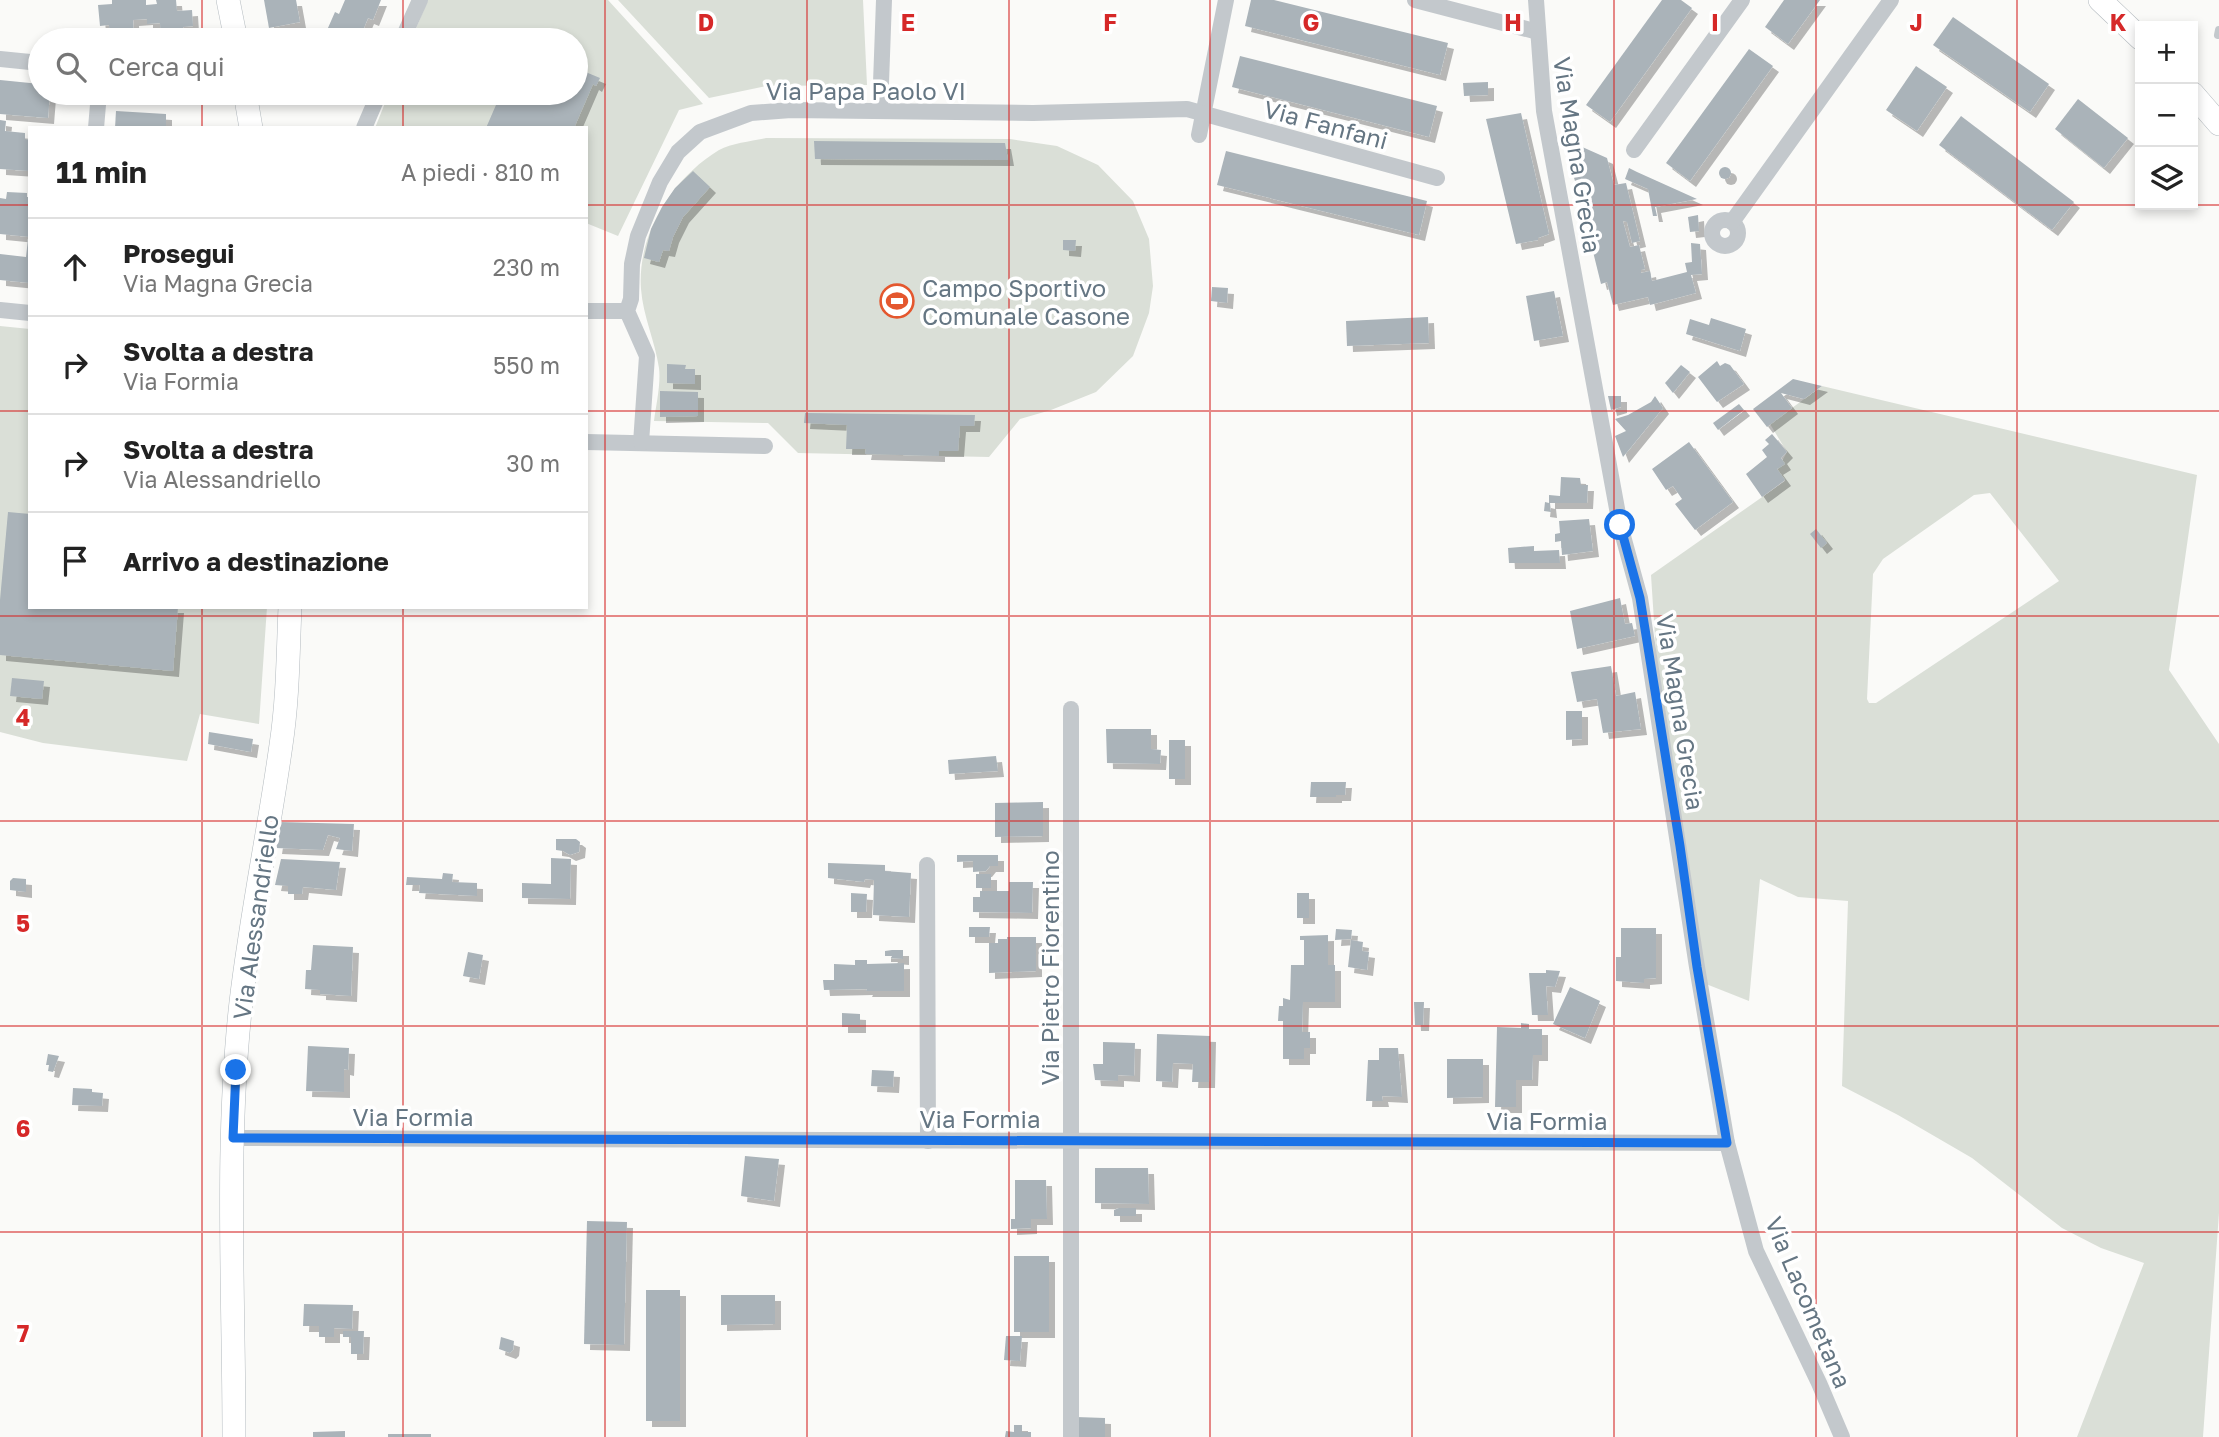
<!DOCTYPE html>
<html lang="it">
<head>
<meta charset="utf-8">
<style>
  body { margin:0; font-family:"Golos Text",sans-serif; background:#f2f2f2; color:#222 }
  .controls { position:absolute; right:21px; top:21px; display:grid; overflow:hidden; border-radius:0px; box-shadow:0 4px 10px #0003 }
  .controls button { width:63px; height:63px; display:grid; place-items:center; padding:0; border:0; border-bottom:2px solid #e0e0e0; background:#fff; color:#222; font:35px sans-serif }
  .stop { position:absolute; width:21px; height:21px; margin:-16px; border:5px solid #1a73e8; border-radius:50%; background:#fff }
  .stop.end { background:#1a73e8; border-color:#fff; box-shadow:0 2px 7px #0008 }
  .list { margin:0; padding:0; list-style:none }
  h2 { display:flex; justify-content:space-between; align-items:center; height:91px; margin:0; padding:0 28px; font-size:30px }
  h2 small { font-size:23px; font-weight:400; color:#767676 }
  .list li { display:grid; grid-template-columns:46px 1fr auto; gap:21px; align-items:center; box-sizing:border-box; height:98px; padding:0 28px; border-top:2px solid #e0e0e0 }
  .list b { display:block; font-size:26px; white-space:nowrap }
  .list p { margin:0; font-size:23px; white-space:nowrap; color:#767676 }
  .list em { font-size:23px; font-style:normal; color:#767676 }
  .icon { flex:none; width:38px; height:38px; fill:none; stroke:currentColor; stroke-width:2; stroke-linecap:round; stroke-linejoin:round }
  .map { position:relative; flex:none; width:2219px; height:1437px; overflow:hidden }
  .search { position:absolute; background:#fff; box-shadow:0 4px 10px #0003; left:28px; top:28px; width:560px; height:77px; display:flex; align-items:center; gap:18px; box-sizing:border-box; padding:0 24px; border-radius:38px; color:#767676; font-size:26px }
  .panel { position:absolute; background:#fff; box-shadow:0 4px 10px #0003; left:28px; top:126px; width:560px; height:483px; border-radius:0px }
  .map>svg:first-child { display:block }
</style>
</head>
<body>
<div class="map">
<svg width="2219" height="1437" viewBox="0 0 2219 1437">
  <defs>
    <filter id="shadow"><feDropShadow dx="6" dy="6" stdDeviation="0" flood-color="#0004"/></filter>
  </defs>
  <rect width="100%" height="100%" fill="#fafaf8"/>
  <!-- green -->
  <g fill="#dadfd7" fill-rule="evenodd">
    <polygon points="428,0 608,0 703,104 679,110 618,236 586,223 586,128 375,128 389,93 576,93 576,40 411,40"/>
    <polygon points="618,0 863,0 867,85 766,86 709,98"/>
    <path d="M766 138 1010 139 1057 146 1098 165 1133 201 1149 239 1153 286 1149 313 1133 356 1096 392 1051 410 1020 419 989 457 798 453 768 423 654 421C656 405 661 384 659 368 655 341 643 316 641 289 637 233 673 178 719 150 732 143 752 141 766 138Z"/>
    <polygon points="0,326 30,329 30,607 267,607 259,724 200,714 187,761 43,743 0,732"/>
    <path d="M1822 386 2197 475 2169 670 2219 744V1213L2203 1437H2077L2144 1263 2101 1248 2062 1228 1972 1158 1898 1115 1842 1086 1848 901 1798 897 1760 879 1749 1001 1706 984 1656 652 1651 575 1785 481 1777 470 1787 452 1770 424ZM1990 493 2059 581 1876 703H1869L1867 699 1873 574 1883 559 1974 495Z"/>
  </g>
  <!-- building -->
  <g fill="#aab3b9" filter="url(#shadow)">
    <polygon points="112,0 146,0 146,5 157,4 156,0 176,0 177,11 192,10 193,26 183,27 184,40 161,40 160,23 147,24 147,19 133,20 134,40 110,40 109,25 100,26 98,5 112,4"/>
    <polygon points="264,0 296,0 300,22 269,28"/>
    <polygon points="345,0 381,0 373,20 368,18 359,40 331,40 324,37 335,12 339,14"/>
    <polygon points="1251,0 1274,0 1448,43 1440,75 1245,26"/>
    <polygon points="1662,0 1681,0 1692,8 1610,122 1586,105"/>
    <polygon points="1784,0 1820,0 1788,44 1765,27"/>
    <polygon points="1953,17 2049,84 2030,112 1933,45"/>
    <polygon points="1749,49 1773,66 1690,181 1666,163"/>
    <polygon points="1240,56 1437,106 1429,137 1232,87"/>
    <polygon points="1916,66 1947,87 1917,131 1886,110"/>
    <polygon points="576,68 600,78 596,86 593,84 574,128 486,128 499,98 490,95 491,93 576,93"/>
    <polygon points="0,80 40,84 40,93 50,93 48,118 0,114"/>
    <polygon points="1488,82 1488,95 1464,96 1463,83"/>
    <polygon points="2078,99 2128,138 2104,168 2055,129"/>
    <polygon points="116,111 166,114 166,128 115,128"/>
    <polygon points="1521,113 1549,234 1538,238 1538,240 1516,244 1486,119"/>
    <polygon points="1961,116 2074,202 2052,230 1939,145"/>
    <polygon points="0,120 6,121 5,131 25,133 25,139 30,140 30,171 0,169"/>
    <polygon points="1562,138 1607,158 1614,185 1626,183 1640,241 1632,243 1627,222 1623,221 1630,247 1639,245 1645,269 1641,270 1641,273 1650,271 1652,281 1687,272 1685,263 1692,262 1691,243 1700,244 1702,274 1691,275 1696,293 1650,305 1648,297 1613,305 1607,282 1601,284 1578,191"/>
    <polygon points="814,141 1005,143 1008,160 815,159"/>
    <polygon points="1226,151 1427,201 1419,235 1217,185"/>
    <circle cx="1725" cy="173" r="6"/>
    <polygon points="1629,168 1637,172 1697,199 1655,207 1657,216 1653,216 1648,189 1625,179"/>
    <polygon points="693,171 710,187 683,217 673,237 669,251 663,250 659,262 644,258 651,229 662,207 675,188"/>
    <polygon points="7,192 27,193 27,197 30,197 30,237 0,234 0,198 6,199"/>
    <polygon points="1698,215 1699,231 1690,232 1688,217"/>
    <polygon points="28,239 30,239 30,283 0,280 0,254 26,257"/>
    <polygon points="1063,240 1076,240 1075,251 1063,250"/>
    <polygon points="1212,287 1228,288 1227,303 1211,301"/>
    <polygon points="1554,291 1563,336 1534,341 1526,296"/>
    <polygon points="1428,317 1429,343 1347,346 1346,321"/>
    <polygon points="1711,318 1746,329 1740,351 1686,334 1690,319 1709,325"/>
    <polygon points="1717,361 1720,366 1725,363 1730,365 1744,384 1717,402 1698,377"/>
    <polygon points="667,364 686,365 685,369 695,369 695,384 667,383"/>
    <polygon points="1681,365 1690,372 1673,393 1665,383"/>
    <polygon points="1793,379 1822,386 1804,399 1781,393 1792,408 1767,427 1753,409"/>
    <polygon points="660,391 698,392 698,416 660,417"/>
    <polygon points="1608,396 1621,396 1621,407 1611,410"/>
    <polygon points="1655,396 1663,408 1623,457 1615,436 1626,431 1615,419 1628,415 1651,402"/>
    <polygon points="1739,404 1744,410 1718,430 1713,423"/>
    <polygon points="805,413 975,415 974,426 960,426 958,451 939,451 939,456 865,454 866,449 846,449 847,425 804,423"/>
    <polygon points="1772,434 1787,452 1781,458 1785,464 1777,469 1785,480 1762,497 1746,474 1767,457 1762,450 1769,444 1765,440"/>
    <polygon points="1689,442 1733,502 1695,530 1675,504 1682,499 1673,486 1666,490 1652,469"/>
    <polygon points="1561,477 1580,478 1581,485 1588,485 1587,503 1550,503 1551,512 1544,511 1545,502 1549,503 1549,495 1560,496"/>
    <polygon points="8,512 30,514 30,607 178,607 173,671 0,655 0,600"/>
    <polygon points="1589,519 1593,551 1562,555 1561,541 1555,542 1555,534 1560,533 1559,521"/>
    <polygon points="1816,529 1827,543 1821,548 1810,534"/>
    <polygon points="1534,546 1534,551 1559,550 1560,563 1509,563 1508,548"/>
    <polygon points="1620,598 1625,624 1632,623 1635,636 1577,649 1570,611"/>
    <polygon points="1611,666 1616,696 1635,692 1641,729 1603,733 1597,699 1577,702 1571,672"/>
    <polygon points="12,678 44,681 42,699 10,696"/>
    <polygon points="1566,711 1582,711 1582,739 1566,740"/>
    <polygon points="1106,729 1151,729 1151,749 1161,750 1160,764 1107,763"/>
    <polygon points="209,732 253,739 251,752 208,744"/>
    <rect x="1169" y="740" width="16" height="39"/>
    <polygon points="996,756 998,771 949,774 948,760"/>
    <polygon points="1311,782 1346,782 1345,795 1336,795 1336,797 1310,797"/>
    <polygon points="1043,802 1043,836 995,837 995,803"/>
    <polygon points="280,822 354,824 352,851 336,849 340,838 328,835 323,850 276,848"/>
    <polygon points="556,839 576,839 580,842 579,852 570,855 563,851 556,850"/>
    <polygon points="957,855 998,855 998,866 990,866 986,871 973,872 973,861 957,862"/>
    <polygon points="551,858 571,859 570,899 522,898 522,883 551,884"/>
    <polygon points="281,859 340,862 336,890 303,887 302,894 288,894 288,886 275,885"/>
    <polygon points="828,863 885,865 885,871 911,873 909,917 873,915 874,880 865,879 864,882 828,878"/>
    <polygon points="443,873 453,874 452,882 477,883 477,896 419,893 420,885 406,885 407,877 442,879"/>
    <rect x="976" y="874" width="15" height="14"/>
    <polygon points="13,878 26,879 26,892 10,890 10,881"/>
    <polygon points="1009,882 1033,882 1032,913 973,912 973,897 980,897 980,891 1009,891"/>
    <polygon points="851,893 867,894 866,912 851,912"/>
    <rect x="1297" y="893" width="12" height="25"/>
    <polygon points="969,927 990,927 989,937 969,937"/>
    <polygon points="1621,928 1656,928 1656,978 1644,979 1644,983 1616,981 1616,957 1621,957"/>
    <polygon points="1336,929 1352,930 1351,939 1335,940"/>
    <polygon points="1328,935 1328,965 1335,965 1335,1002 1303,1002 1302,1032 1310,1032 1310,1048 1304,1048 1304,1059 1283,1059 1283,1021 1278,1021 1279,1006 1283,1006 1283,998 1290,1000 1291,965 1304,965 1304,940 1300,940 1300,936"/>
    <polygon points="1007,937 1036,937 1036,971 989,973 989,943 998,943 998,939 1007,939"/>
    <polygon points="1351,940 1363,942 1362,951 1369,952 1367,970 1348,967"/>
    <polygon points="313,945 353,947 351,996 320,994 320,990 305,989 306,970 311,970"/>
    <polygon points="892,950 903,950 903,959 891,958 892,956 885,956 885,951"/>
    <polygon points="468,952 483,955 479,979 463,976"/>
    <polygon points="855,960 867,960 867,964 904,963 904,991 866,991 867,989 824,990 823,980 834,980 834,964 855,965"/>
    <polygon points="1546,970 1560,971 1555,987 1546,986 1548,1015 1532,1015 1529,973 1546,973"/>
    <polygon points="1570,987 1600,1001 1585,1038 1553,1024"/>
    <polygon points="1414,1002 1424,1002 1423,1025 1415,1025"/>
    <polygon points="842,1013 860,1014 860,1027 842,1027"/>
    <polygon points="1521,1023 1529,1024 1529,1029 1542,1029 1542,1055 1533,1055 1532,1080 1516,1080 1516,1107 1495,1107 1497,1027 1521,1028"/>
    <polygon points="1157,1034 1210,1036 1209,1082 1192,1082 1193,1064 1173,1063 1172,1082 1156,1081"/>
    <polygon points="1103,1042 1135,1043 1134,1076 1118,1075 1118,1081 1095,1080 1093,1064 1103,1064"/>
    <polygon points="308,1046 349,1048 348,1070 344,1069 344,1092 306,1091"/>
    <polygon points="1379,1048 1398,1048 1402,1097 1382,1096 1383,1101 1366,1101 1368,1060 1379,1060"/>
    <polygon points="48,1054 59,1056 53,1072 48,1071 49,1065 46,1065"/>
    <polygon points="1447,1059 1483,1059 1483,1097 1447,1098"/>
    <polygon points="872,1070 894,1071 893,1087 871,1086"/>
    <polygon points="73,1088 92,1089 92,1092 103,1093 102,1106 72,1105"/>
    <polygon points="745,1156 779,1159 774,1201 741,1196"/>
    <polygon points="1095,1168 1148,1168 1149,1204 1095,1203"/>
    <polygon points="1015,1180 1046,1180 1047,1219 1031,1219 1031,1228 1011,1229 1011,1219 1015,1219"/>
    <polygon points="1119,1208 1136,1208 1136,1216 1114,1216 1114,1210"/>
    <polygon points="587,1221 627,1222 624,1345 584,1344"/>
    <rect x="1014" y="1256" width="35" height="76"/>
    <rect x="646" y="1290" width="34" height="131"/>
    <polygon points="721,1295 775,1295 775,1324 721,1325"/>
    <polygon points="304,1304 353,1305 352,1329 334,1328 334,1337 319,1337 319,1326 303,1326"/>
    <polygon points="343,1331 364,1331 363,1354 351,1354 351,1337 343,1337"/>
    <polygon points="1006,1336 1022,1336 1020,1361 1004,1360"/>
    <polygon points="501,1337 514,1341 513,1350 510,1353 499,1349"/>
    <polygon points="1076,1417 1105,1418 1105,1437 1076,1437"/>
    <polygon points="1014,1425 1022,1425 1022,1432 1031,1432 1031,1437 1005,1437 1006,1431 1014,1432"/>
    <polygon points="345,1431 345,1437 313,1437 313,1432"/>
    <rect x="388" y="1434" width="43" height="3"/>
  </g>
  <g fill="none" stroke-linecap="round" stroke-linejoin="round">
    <defs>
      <g id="secondary">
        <polyline points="228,0 236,40"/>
        <polyline points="2100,0 2140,38"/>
        <polyline points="245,93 251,128"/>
        <polyline points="2193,94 2219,124"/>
        <path d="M234 1437C234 1292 225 1146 241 1002 251 916 269 831 281 745 288 699 288 653 290 607"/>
      </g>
    </defs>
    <!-- secondary casing -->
    <use href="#secondary" stroke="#b3babf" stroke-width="24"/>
    <!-- lane -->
    <polyline stroke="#c3c8cc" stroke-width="8" points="2218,35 2219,30"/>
    <!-- street -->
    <g stroke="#c3c8cc" stroke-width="16">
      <polyline points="1415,0 1538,32"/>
      <polyline points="1536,0 1544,111 1620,525 1640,598 1697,967 1727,1143 1756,1251 1819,1383 1842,1437"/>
      <polyline points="402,40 420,0"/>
      <polyline points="0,59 40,63"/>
      <polyline points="880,111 884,0"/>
      <polyline points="96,128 99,93"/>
      <polyline points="364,128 379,93"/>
      <polyline points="1199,135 1226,0"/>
      <polyline points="1634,150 1742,0"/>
      <circle cx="1725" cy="233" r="13"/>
      <polyline points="1732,222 1891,0"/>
      <polyline points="0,310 30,313"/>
      <polyline points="586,311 627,311"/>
      <polyline points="586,442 765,446"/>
      <polyline points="641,443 647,356 627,311 631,299 632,264 638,236 660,182 678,152 700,132 751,113 791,110 1033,113 1187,109 1437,178"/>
      <polyline points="1071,709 1071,1437"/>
      <polyline points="927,865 928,1141"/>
      <polyline points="233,1138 1727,1143"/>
    </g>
    <!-- secondary -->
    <use href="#secondary" stroke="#fff" stroke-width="23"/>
  </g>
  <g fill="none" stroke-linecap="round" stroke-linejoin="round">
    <!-- route -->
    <polyline stroke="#1a73e8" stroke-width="9" points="236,1070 233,1138 1727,1143 1697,967 1680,846 1640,598 1620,525"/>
  </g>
  <!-- grid -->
  <path fill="none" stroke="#d62828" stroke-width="2" stroke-opacity="0.55" d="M202 0V40M403 0V40M605 0V1437M807 0V1437M1009 0V1437M1210 0V1437M1412 0V1437M1614 0V1437M1816 0V1437M2017 0V1437M202 93V128M403 93V128M0 205H30M586 205H2219M0 411H30M586 411H2219M202 607V1437M403 607V1437M0 616H2219M0 821H2219M0 1026H2219M0 1232H2219"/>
  <!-- icons -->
  <defs>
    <symbol id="stadium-ring" viewBox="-11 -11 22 22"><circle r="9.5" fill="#fff" stroke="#e4572e" stroke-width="1.5"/><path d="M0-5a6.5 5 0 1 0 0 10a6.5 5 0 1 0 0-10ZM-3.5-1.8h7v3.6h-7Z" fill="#e4572e"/></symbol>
  </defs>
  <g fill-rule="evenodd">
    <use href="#stadium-ring" x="878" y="282" width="38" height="38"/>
  </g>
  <g text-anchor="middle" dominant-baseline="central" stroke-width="7" stroke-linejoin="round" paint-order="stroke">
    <!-- street labels -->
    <g font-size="24" fill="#657683" stroke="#fff">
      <text x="866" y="90">Via Papa Paolo VI</text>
      <text transform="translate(1326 124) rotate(15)">Via Fanfani</text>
      <text transform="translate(1578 155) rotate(81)">Via Magna Grecia</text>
      <text transform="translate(1681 712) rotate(81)">Via Magna Grecia</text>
      <text transform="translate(255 917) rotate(-82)">Via Alessandriello</text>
      <text transform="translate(1049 968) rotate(-90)">Via Pietro Fiorentino</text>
      <text x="413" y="1116">Via Formia</text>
      <text x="980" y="1118">Via Formia</text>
      <text x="1547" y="1120">Via Formia</text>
      <text transform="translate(1809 1302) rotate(67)">Via Lacometana</text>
    </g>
    <!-- poi labels -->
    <g font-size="24" fill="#657683" stroke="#fff" text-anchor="start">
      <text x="922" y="287">Campo Sportivo<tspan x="922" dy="28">Comunale Casone</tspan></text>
    </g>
  </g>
  <g font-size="23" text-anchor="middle" font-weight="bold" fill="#d62828" stroke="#fff" stroke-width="7" stroke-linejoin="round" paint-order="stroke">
    <text x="706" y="31">D</text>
    <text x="908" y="31">E</text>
    <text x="1110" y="31">F</text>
    <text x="1311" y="31">G</text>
    <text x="1513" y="31">H</text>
    <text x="1715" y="31">I</text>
    <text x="1916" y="31">J</text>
    <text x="2118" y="31">K</text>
    <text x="23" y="726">4</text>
    <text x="23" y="932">5</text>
    <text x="23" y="1137">6</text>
    <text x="23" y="1342">7</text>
  </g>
</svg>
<div class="controls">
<button>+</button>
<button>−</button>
<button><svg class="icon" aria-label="layers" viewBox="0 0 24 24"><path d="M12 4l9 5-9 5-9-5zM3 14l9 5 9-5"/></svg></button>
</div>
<div class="stop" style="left:1620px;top:525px"></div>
<div class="stop end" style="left:236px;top:1070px"></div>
<div class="search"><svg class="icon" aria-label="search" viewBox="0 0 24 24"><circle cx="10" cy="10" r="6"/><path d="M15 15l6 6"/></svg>Cerca qui</div>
<section class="panel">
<h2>11 min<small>A piedi · 810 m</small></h2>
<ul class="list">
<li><svg class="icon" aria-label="ahead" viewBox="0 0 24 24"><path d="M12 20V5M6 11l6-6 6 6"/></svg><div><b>Prosegui</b><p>Via Magna Grecia</p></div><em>230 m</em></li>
<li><svg class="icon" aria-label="right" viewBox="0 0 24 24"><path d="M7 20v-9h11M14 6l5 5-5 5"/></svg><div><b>Svolta a destra</b><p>Via Formia</p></div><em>550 m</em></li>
<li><svg class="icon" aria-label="right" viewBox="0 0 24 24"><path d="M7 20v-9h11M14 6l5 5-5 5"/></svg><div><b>Svolta a destra</b><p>Via Alessandriello</p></div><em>30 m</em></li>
<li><svg class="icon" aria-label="arrive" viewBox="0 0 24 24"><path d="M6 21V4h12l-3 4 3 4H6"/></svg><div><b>Arrivo a destinazione</b></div></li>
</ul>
</section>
</div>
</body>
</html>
